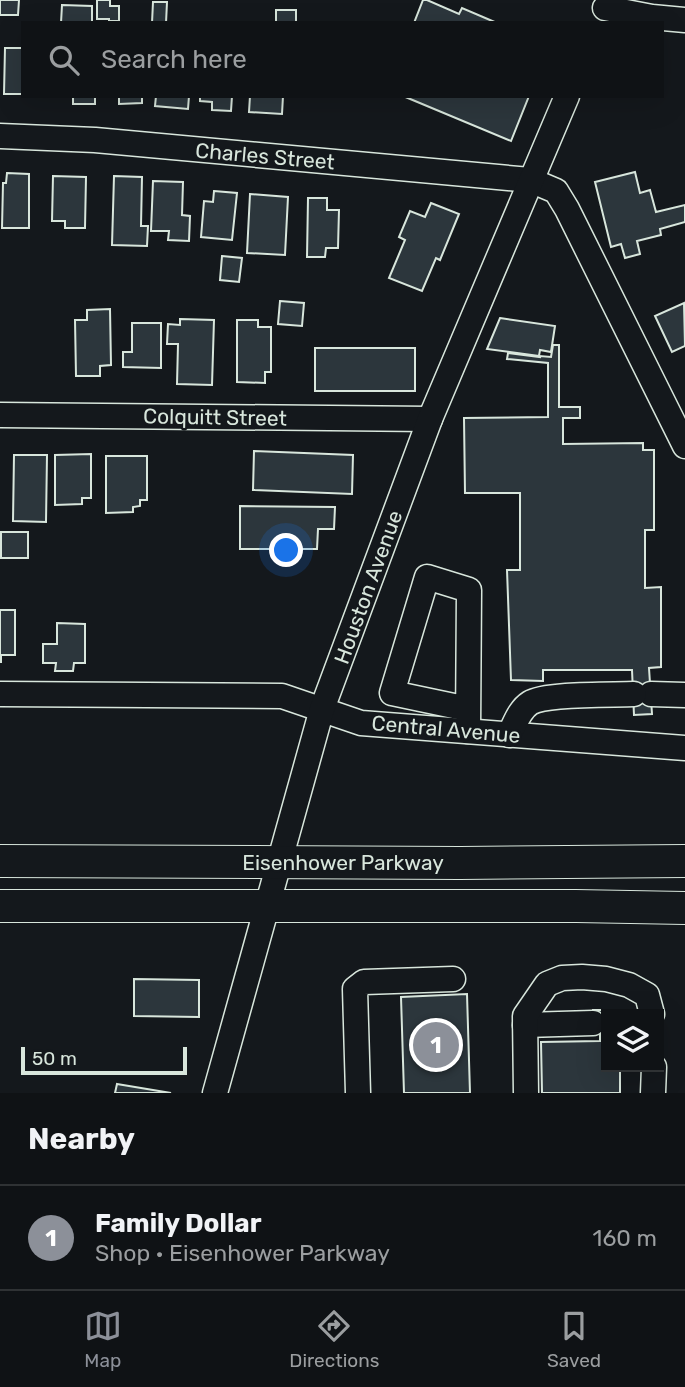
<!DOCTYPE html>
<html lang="en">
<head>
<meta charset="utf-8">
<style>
  body { margin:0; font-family:Rubik,sans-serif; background:#181b1e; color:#f1f3f6 }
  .controls { position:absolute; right:21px; bottom:21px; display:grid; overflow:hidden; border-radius:0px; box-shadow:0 7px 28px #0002 }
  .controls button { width:63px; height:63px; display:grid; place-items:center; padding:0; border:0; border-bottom:2px solid #2f3234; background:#0f1215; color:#f1f3f6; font:35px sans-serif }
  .scale { position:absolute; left:21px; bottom:18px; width:166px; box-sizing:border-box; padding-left:7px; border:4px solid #d8e6dc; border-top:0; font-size:19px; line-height:24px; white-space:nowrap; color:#d8e6dc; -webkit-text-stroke:5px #14181c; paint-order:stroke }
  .you { position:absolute; left:287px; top:551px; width:24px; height:24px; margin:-18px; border:5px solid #fff; border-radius:50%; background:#1a73e8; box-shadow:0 0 0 10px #1a73e833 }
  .badge { display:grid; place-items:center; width:46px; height:46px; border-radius:50%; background:#8c9099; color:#fff; font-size:23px; font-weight:700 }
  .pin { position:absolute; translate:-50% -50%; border:4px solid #fff; box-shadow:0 2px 7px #0006 }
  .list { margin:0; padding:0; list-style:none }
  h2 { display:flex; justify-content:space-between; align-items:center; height:91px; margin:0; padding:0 28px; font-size:30px }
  h2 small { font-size:23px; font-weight:400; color:#9b9ea0 }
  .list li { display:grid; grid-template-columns:46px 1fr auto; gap:21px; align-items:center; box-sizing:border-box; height:105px; padding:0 28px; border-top:2px solid #2f3234 }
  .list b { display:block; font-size:26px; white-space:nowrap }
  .list p { margin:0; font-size:23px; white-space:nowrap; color:#9b9ea0 }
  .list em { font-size:23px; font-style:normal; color:#9b9ea0 }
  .icon { flex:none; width:38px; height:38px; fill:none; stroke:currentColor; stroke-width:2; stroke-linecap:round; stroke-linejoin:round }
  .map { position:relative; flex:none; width:685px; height:1093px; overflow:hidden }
  .search { position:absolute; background:#0f1215; box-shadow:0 7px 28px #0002; left:21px; right:21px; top:21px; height:77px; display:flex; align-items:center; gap:18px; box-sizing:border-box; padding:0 24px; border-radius:0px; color:#9b9ea0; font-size:26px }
  .sheet { height:196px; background:#0f1215 }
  nav { display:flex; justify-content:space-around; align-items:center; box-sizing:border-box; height:98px; border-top:2px solid #2f3234; background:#0f1215; font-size:19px; color:#9b9ea0 }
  nav a { display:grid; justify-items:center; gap:4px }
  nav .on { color:#8c9099 }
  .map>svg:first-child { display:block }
</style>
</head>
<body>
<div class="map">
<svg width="685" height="1093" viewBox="0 0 685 1093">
  <rect width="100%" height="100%" fill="#14181c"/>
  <!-- building -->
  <g fill="#2c363c" stroke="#d8e6dc" stroke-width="2">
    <polygon points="0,0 19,0 18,15 0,15"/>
    <polygon points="97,0 110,0 110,6 119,6 119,21 109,21 109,19 97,19"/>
    <polygon points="423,0 427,0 459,14 462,8 497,23 414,23"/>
    <polygon points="153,2 167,2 166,23 152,23"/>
    <polygon points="62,5 92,6 92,23 61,23"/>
    <rect x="276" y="10" width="20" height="13"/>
    <polygon points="5,48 23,48 23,94 4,94"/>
    <polygon points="95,96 95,104 73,104 73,97 62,97"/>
    <polygon points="119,96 142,96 142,103 119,104"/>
    <polygon points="156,96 189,96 188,109 155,106"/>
    <polygon points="200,96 232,96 231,111 212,110 212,102 200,101"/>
    <polygon points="250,96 283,96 282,114 249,112"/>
    <polygon points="403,96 529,96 511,141"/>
    <polygon points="635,172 640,193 650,190 656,212 685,205 685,222 660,229 661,235 637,241 640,254 625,258 621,244 611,247 595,182"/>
    <polygon points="7,173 29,174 29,228 2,228 3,183 6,183"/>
    <polygon points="53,176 86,177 85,228 65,228 65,221 52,221"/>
    <polygon points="114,176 142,177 141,226 148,226 147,246 112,245"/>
    <polygon points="153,181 183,182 182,215 190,216 189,241 168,240 169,231 151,231"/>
    <polygon points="214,191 237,193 232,240 201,237 204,201 213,202"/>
    <polygon points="250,194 288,197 285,255 247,253"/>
    <polygon points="308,198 327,198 327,210 339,210 338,248 326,248 325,257 307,257"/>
    <polygon points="431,203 459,214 440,260 436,258 422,291 389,278 405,240 399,237 410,211 425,217"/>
    <polygon points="222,256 242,258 239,282 220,280"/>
    <polygon points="280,301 304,303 302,326 278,324"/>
    <polygon points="684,303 685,346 672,352 655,316"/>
    <polygon points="110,309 111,365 100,366 100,376 76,376 75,320 87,320 87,310"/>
    <polygon points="500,318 555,326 551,352 540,350 539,356 487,349"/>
    <polygon points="180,319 214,320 212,385 177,384 178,344 167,344 168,324 180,325"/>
    <polygon points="237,320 258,320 258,327 271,327 271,372 265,372 265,383 237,382"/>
    <polygon points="132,323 161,323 161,368 123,367 123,352 132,352"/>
    <polygon points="553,345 559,345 559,407 580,407 580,418 563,418 563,444 643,443 643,450 654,450 654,530 645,530 645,588 661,587 661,667 649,668 652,714 634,715 632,670 543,670 543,681 511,680 507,570 520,570 520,493 465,493 464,418 548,417 548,363 507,359 508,353 540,357 540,356 551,357"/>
    <rect x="315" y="348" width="100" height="43"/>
    <polygon points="254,451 353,455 352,494 253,490"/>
    <polygon points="91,454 91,498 82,498 82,504 55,505 55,455"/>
    <polygon points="14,455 47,455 46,522 13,521"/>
    <polygon points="106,456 147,456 147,500 140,500 140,506 133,507 133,512 106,513"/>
    <polygon points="240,506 335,507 334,529 318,529 317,549 240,549"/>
    <rect x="1" y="532" width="27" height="26"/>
    <polygon points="0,610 15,610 15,655 1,655 1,662 0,662"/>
    <polygon points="57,623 85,624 85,663 74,663 73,671 55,671 56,663 43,663 43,644 57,644"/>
    <polygon points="134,979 199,980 199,1017 134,1016"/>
    <polygon points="467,994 470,1093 404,1093 401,997"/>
    <polygon points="593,1010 619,1010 619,1014 606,1014 606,1067 620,1067 620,1093 542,1093 541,1042 600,1041 600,1033 593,1034"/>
    <polygon points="117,1084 171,1093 115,1093"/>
  </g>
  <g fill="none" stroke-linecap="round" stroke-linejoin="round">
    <defs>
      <g id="minor">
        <polyline points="605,8 652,17 685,20"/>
        <polyline points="0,136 95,140 530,180 556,191 567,209 685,446"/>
        <polyline points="0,415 430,419"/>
        <polyline points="0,694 282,696 361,723 685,748"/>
        <polyline points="651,694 685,695"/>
        <polyline points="468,731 469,590 427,577 392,693 468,709"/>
        <path d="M509 735C515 724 519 710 530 703 545 693 613 695 634 694"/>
        <polyline points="525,1025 593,1023"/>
        <polyline points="215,1093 322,709 430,419 567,96"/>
        <polyline points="358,1093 355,989 364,982 453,979"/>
        <polyline points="526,1093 525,1016 547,984 562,978 582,977 606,979 629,985 647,995 652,1014"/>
        <polyline points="653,1093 654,1067"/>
      </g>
      <g id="major">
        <polyline points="0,861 460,863 685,861"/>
        <polyline points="0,906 576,906 685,908"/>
      </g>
    </defs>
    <!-- minor casing -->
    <use href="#minor" stroke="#d8e6dc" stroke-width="27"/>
    <!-- major casing -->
    <use href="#major" stroke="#d8e6dc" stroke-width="34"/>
    <!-- minor -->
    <use href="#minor" stroke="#14181c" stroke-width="24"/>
    <!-- major -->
    <use href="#major" stroke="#14181c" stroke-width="32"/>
  </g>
  <g text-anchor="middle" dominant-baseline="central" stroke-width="5" stroke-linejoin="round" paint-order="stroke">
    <!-- street labels -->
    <g font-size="21" fill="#d8e6dc" stroke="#14181c">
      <text transform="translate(265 156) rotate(5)">Charles Street</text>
      <text transform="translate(215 417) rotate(1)">Colquitt Street</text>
      <text transform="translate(368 587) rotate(-70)">Houston Avenue</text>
      <text transform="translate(446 729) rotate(5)">Central Avenue</text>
      <text x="343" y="862">Eisenhower Parkway</text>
    </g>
  </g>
</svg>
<div class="controls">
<button><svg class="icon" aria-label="layers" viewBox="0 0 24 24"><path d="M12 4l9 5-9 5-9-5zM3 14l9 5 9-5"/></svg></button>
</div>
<div class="scale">50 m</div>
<div class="you"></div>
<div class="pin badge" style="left:436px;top:1045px">1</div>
<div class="search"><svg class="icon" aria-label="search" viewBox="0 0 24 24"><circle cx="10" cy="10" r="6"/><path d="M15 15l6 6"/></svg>Search here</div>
</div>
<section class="sheet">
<h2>Nearby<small></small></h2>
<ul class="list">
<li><span class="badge">1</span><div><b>Family Dollar</b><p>Shop · Eisenhower Parkway</p></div><em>160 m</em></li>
</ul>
</section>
<nav>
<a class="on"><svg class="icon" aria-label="map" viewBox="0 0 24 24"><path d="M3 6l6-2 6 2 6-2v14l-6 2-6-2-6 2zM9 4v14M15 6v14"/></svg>Map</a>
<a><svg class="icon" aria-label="directions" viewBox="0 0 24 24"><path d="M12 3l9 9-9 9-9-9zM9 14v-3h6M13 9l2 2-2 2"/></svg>Directions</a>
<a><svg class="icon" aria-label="saved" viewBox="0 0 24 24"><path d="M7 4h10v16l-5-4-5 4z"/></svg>Saved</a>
</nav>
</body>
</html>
